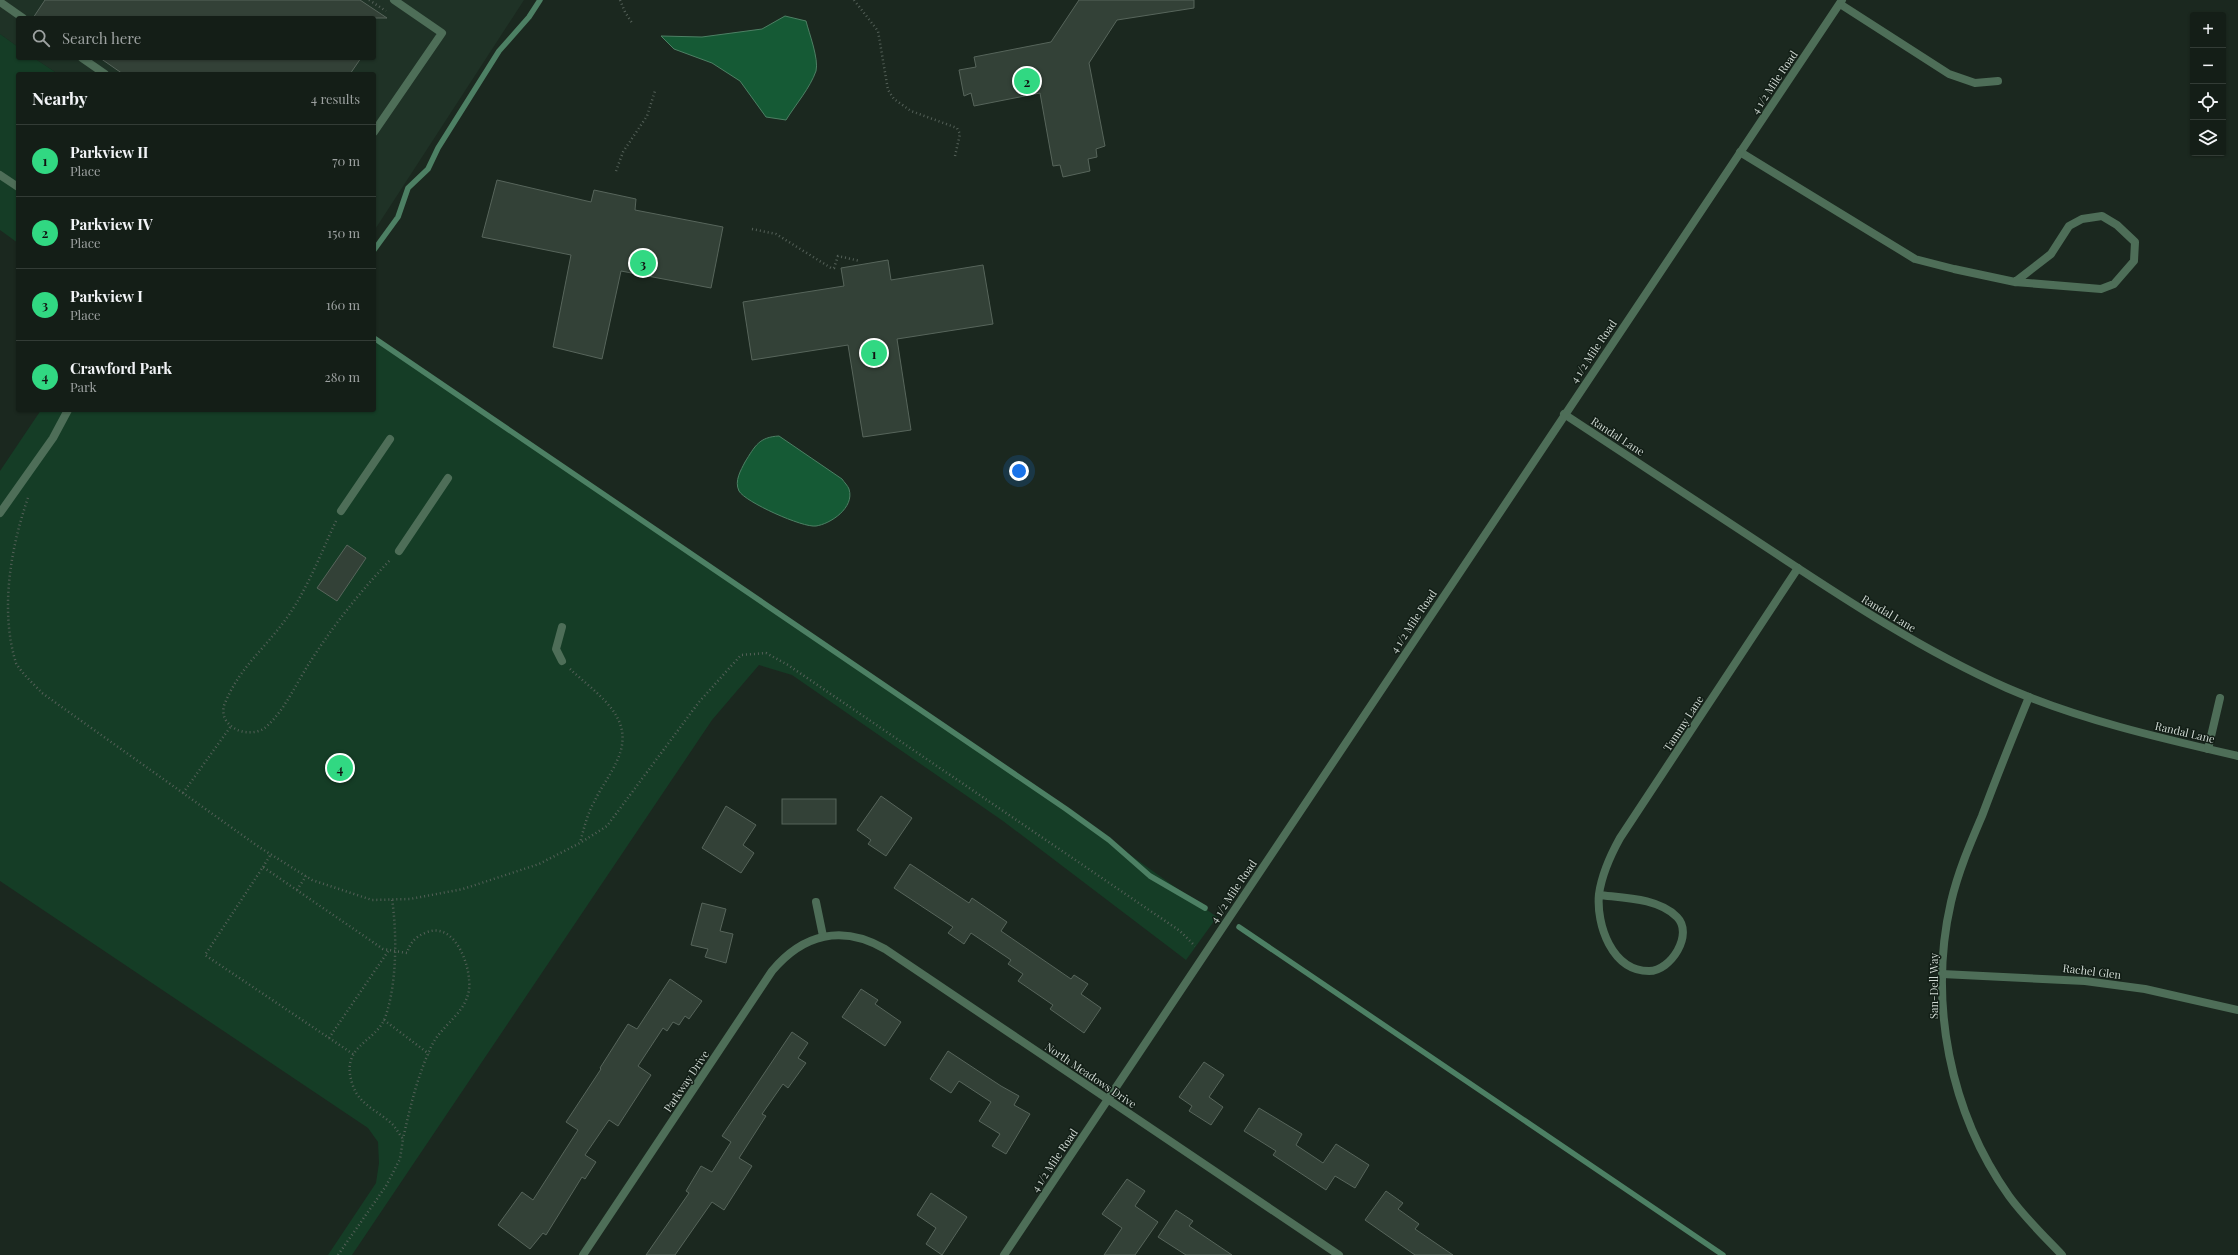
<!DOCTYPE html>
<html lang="en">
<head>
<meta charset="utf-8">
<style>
  body { margin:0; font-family:"Playfair Display",serif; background:#212b24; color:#f1f3f6 }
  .controls { position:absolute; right:12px; top:12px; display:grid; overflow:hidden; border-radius:4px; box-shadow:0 1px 3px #0004 }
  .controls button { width:36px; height:36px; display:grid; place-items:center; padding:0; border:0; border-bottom:1px solid #333c36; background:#141e17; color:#f1f3f6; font:20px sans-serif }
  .you { position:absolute; left:1019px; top:471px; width:14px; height:14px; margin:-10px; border:3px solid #fff; border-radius:50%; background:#1a73e8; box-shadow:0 0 0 6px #1a73e833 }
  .badge { display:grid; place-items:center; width:26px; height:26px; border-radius:50%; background:#31d882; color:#111; font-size:13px; font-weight:700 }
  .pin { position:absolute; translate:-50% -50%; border:2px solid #fff; box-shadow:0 1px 4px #0006 }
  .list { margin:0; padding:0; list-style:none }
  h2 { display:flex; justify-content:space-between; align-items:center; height:52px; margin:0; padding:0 16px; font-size:17px }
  h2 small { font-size:13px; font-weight:400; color:#9da2a1 }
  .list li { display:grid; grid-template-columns:26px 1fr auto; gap:12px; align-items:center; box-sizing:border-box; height:72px; padding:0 16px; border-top:1px solid #333c36 }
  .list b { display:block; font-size:15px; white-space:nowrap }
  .list p { margin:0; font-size:13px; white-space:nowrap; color:#9da2a1 }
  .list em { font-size:13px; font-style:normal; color:#9da2a1 }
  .icon { flex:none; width:22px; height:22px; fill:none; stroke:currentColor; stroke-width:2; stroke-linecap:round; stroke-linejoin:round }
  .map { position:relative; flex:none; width:2238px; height:1255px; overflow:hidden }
  .search { position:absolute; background:#141e17; box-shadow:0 1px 3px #0004; left:16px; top:16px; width:360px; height:44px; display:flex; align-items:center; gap:10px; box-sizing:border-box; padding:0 14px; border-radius:4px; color:#9da2a1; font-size:15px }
  .panel { position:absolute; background:#141e17; box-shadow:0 1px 3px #0004; left:16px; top:72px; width:360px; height:340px; border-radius:4px }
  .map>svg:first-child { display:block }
</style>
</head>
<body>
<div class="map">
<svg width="2238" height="1255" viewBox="0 0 2238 1255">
  <rect width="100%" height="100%" fill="#1b281f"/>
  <!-- built -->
  <polygon fill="#1f3226" points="0,0 524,0 374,231 374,74 58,74 34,58 374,58 374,18 18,18 18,47 0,34"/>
  <!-- green -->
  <g fill="#153d26">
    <polygon points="0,34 18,47 18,58 34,58 58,74 18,74 18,243 0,230"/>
    <polygon points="374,338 1066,809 1217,917 1186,960 1003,821 792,675 759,665 712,720 352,1255 328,1255 376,1183 379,1163 378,1142 368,1128 0,881 0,471 41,410 374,410"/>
  </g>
  <!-- water -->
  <g fill="#155a35" stroke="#4d8064">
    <path d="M785 16 806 21C809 33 819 59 816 71 810 88 796 104 786 120L766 117 740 81 712 63 674 49 661 36 702 37 762 29Z"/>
    <path d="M779 436 842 479C844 482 848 486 849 489 855 508 830 524 816 526 803 528 745 502 739 491 734 481 741 470 745 462 755 446 759 437 779 436Z"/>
  </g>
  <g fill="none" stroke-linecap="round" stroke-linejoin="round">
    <!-- stream -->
    <g stroke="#4d8064" stroke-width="5.5">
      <polyline points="374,250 398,217 408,188 428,169 438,148 499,51 529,17 540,0"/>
      <polyline points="374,338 1066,809 1109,840 1150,876 1205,908"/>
      <polyline points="1239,927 1723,1255"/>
    </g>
  </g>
  <!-- building -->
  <g fill="#334137" stroke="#57655b">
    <polygon points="45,0 360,0 387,18 33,18"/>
    <polygon points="1079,0 1194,0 1194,8 1117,20 1089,63 1105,146 1096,149 1097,157 1088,159 1090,171 1063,177 1060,165 1053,166 1040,93 974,106 971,93 964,96 959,70 976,67 974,57 1051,42"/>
    <polygon points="100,58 361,58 350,74 123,74"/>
    <polygon points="497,180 591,202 594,190 636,199 635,210 723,227 711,288 621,271 602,359 553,347 571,255 482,237"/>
    <polygon points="888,260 891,280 983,265 993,324 897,339 911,430 863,437 848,345 752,360 743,302 844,286 841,268"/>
    <polygon points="347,545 366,558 337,601 317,588"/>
    <polygon points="881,796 912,818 886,856 868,844 871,840 857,830"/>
    <rect x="782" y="799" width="54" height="25"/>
    <polygon points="726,806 756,825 743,845 754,853 741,873 702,848"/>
    <polygon points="910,864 969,903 972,898 1007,922 1001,931 1071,979 1074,975 1088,984 1081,994 1101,1008 1084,1033 1050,1009 1053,1005 1018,981 1023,974 1008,964 1011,960 971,933 964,944 948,933 953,927 894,888"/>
    <polygon points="702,903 726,909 720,931 733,934 726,963 705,957 708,949 691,945"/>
    <polygon points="670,979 702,1001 689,1019 685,1016 679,1025 673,1022 667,1031 663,1028 638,1066 651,1075 618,1126 609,1120 585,1155 596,1162 585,1179 582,1177 546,1235 543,1233 530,1249 498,1225 522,1192 533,1200 578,1130 566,1122 601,1069 600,1068 628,1024 637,1029"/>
    <polygon points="861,989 878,1000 875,1004 901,1022 885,1046 842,1017"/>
    <polygon points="792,1032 808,1043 798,1058 806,1063 788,1088 783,1084 762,1114 766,1116 739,1158 752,1166 724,1210 712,1202 675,1255 646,1255 689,1193 686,1191 701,1166 712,1172 731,1142 722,1136"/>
    <polygon points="948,1051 1001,1086 1019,1096 1014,1105 1030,1114 1006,1154 992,1146 1000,1134 979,1121 991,1102 959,1081 951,1093 930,1079"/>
    <polygon points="1204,1062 1224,1075 1209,1097 1223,1107 1211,1125 1189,1111 1192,1106 1179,1097"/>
    <polygon points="1259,1108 1302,1134 1296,1145 1323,1163 1336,1144 1369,1165 1355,1188 1335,1176 1326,1190 1273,1155 1276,1151 1244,1131"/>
    <polygon points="1127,1179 1145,1191 1135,1206 1158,1222 1135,1255 1104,1255 1122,1228 1102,1214"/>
    <polygon points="1386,1191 1403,1203 1398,1209 1419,1224 1415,1229 1453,1255 1415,1255 1365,1220"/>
    <polygon points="931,1193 967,1217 942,1255 926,1244 936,1228 917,1215"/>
    <polygon points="1176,1210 1193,1221 1189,1226 1232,1255 1186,1255 1158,1237"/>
  </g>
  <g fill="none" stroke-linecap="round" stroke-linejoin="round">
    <!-- path -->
    <g stroke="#546058" stroke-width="2.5" stroke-dasharray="1 3" stroke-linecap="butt">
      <polyline points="369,0 386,11"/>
      <polyline points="620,0 625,12 632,23"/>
      <polyline points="854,0 878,31 888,90 894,99 911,111 957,128 960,134 955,156"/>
      <polyline points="616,171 623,152 647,116 655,91"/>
      <polyline points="752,229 776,234 831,268 834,268 838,256 860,261"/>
      <path d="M28 498C10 549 0 612 16 663 22 674 34 684 42 693L259 847 312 880 372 900 410 899 463 889 539 864 580 843 607 826 699 702 741 655 766 653 788 665 1180 931 1195 946"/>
      <path d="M336 521C320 555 306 593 283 623 262 651 239 669 225 703 222 709 223 718 228 723 236 733 255 736 266 727 286 709 297 681 312 659 335 623 361 591 390 560"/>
      <path d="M570 669C584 682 603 696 614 712 637 746 608 773 594 802 587 815 584 828 580 843"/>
      <polyline points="183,793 231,726"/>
      <polyline points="263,867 271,854"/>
      <polyline points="297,890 306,876"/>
      <polyline points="384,1020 429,1054"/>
      <polyline points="329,1038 389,950"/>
      <path d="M353 1054 205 955 263 867 383 949 407 953C410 943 415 937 425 933 455 919 472 968 469 990 465 1014 442 1025 432 1045 418 1074 410 1107 403 1139"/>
      <path d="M338 1255 386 1186 400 1159 403 1139C400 1135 397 1130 394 1126 381 1112 360 1106 353 1086 338 1044 377 1044 386 1015 397 982 397 933 392 899"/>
    </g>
    <!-- service -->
    <g stroke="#4e6e58" stroke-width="8">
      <polyline points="0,2 23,18"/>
      <polyline points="1840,4 1949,74 1975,83 1998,81"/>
      <polyline points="82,58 105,74"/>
      <polyline points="374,132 442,33 394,0"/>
      <polyline points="1740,152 1915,259 1954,269 2015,282 2101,289 2114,284 2134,261 2135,242 2117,225 2102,216 2082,219 2069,226 2051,254 2015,282"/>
      <polyline points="0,175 18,187"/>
      <polyline points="341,511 390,439"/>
      <polyline points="0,513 53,438 68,410"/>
      <polyline points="399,551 448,478"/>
      <polyline points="562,661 556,649 562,627"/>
    </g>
    <!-- minor -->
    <g stroke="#4e6e58" stroke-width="8">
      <path d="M1564 414C1633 459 1701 504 1769 549 1846 600 1922 650 2007 688 2081 720 2160 738 2238 756"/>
      <path d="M2029 697C2013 736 1997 776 1982 816 1970 844 1958 872 1951 902 1928 1002 1950 1113 2009 1196 2025 1218 2044 1236 2062 1255"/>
      <polyline points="2208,749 2220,698"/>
      <path d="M1599 895C1624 898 1658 898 1677 917 1694 934 1671 971 1649 971 1612 971 1596 925 1599 894 1602 873 1610 856 1620 838L1798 568"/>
      <polyline points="816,902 823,936"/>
      <polyline points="1942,974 2085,981 2145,989 2238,1010"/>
      <path d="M583 1255 772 971C803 934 842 924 885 949L1339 1255"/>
      <polyline points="1004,1255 1842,0"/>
    </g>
  </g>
  <g text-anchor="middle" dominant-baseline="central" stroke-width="3" stroke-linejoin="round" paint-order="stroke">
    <!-- street labels -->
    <g font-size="11" fill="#cfd8d2" stroke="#121e16">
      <text transform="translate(1774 82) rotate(-56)">4 1/2 Mile Road</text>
      <text transform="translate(1593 351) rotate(-56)">4 1/2 Mile Road</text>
      <text transform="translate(1618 436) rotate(33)">Randal Lane</text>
      <text transform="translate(1889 613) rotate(31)">Randal Lane</text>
      <text transform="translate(1413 621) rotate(-56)">4 1/2 Mile Road</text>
      <text transform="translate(1683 723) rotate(-57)">Tammy Lane</text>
      <text transform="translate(2185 732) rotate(13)">Randal Lane</text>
      <text transform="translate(1233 891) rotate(-56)">4 1/2 Mile Road</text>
      <text transform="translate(2092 971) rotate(7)">Rachel Glen</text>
      <text transform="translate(1933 986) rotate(-90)">San-Dell Way</text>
      <text transform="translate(1091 1075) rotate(34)">North Meadows Drive</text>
      <text transform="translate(686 1081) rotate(-56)">Parkway Drive</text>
      <text transform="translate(1054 1160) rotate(-56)">4 1/2 Mile Road</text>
    </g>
  </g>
</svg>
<div class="controls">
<button>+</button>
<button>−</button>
<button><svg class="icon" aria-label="locate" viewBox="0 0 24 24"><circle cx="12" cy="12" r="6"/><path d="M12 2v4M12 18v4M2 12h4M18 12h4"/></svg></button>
<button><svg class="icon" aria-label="layers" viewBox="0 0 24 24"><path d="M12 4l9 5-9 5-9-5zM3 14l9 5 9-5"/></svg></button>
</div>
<div class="you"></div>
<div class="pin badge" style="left:874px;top:353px">1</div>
<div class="pin badge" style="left:1027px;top:81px">2</div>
<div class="pin badge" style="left:643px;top:263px">3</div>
<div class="pin badge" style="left:340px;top:768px">4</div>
<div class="search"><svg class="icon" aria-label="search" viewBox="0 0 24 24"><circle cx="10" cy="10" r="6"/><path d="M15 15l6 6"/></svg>Search here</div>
<section class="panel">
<h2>Nearby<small>4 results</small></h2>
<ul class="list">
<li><span class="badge">1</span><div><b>Parkview II</b><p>Place</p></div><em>70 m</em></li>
<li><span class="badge">2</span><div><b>Parkview IV</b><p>Place</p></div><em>150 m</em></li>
<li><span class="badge">3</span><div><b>Parkview I</b><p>Place</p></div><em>160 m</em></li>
<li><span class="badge">4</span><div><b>Crawford Park</b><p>Park</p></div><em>280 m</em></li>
</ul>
</section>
</div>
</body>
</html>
